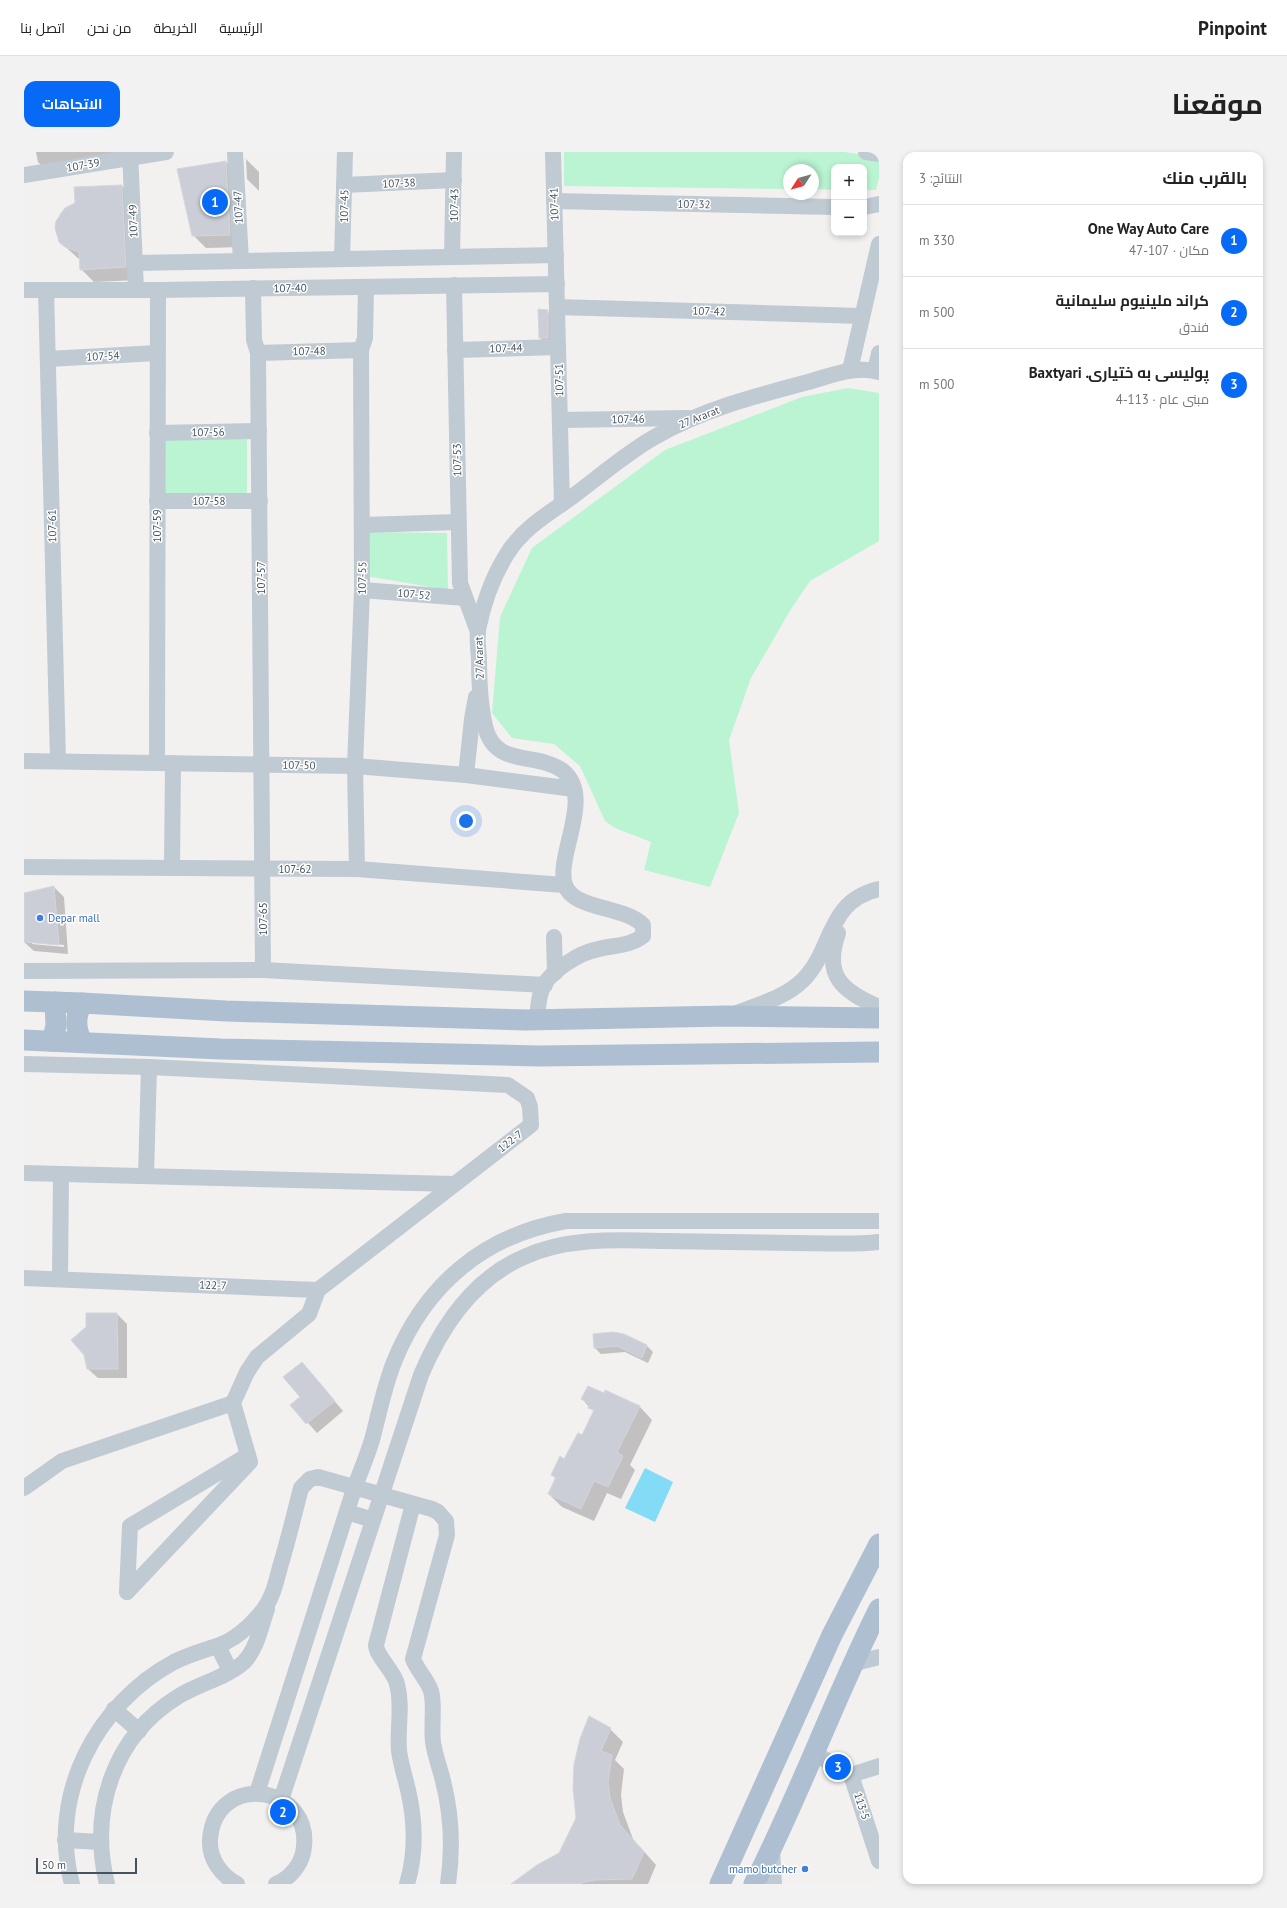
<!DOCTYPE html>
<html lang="ar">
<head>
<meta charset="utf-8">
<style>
  body { margin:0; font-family:"PT Sans",Cairo,sans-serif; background:#f2f2f2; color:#222; direction:rtl }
  .controls { position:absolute; right:12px; top:12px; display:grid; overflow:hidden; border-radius:8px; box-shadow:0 2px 6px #0003 }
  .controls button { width:36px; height:36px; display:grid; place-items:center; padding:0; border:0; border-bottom:1px solid #e0e0e0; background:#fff; color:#222; font:20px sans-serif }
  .compass { position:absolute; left:759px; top:12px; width:36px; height:36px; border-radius:50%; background:#fff; box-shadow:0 2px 6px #0003; rotate:234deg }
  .scale { position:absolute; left:12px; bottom:10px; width:101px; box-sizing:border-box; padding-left:4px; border:2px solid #46535f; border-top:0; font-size:11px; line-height:14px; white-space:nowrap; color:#46535f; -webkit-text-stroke:3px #fff; paint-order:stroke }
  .you { position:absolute; left:442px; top:669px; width:14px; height:14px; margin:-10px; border:3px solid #fff; border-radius:50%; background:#1a73e8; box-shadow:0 0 0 6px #1a73e833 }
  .badge { display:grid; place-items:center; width:26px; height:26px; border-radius:50%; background:#076af6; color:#fff; font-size:13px; font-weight:700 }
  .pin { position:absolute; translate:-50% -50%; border:2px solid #fff; box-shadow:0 1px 4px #0006 }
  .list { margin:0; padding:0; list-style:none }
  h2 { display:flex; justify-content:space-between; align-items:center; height:52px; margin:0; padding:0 16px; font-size:17px }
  h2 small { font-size:13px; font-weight:400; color:#767676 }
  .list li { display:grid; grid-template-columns:26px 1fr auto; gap:12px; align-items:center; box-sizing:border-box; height:72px; padding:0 16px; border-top:1px solid #e0e0e0 }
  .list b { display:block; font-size:15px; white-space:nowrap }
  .list p { margin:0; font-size:13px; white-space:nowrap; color:#767676 }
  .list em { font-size:13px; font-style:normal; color:#767676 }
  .map { position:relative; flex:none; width:855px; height:1732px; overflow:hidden; direction:ltr; border-radius:12px }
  header { display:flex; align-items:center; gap:24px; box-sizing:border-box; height:56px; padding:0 20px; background:#fff; border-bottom:1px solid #e0e0e0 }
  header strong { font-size:19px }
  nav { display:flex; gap:22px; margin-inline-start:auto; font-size:14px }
  .intro { display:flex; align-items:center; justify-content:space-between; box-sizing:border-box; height:96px; padding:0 24px }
  h1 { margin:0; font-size:28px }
  .button { padding:10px 18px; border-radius:12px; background:#076af6; color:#fff; font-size:14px; font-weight:700 }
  main { display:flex; gap:24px; padding:0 24px }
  aside { flex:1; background:#fff; border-radius:12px; box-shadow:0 2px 6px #0003 }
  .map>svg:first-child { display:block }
</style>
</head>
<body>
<header>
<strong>Pinpoint</strong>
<nav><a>الرئيسية</a><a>الخريطة</a><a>من نحن</a><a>اتصل بنا</a></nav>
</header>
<div class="intro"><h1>موقعنا</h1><a class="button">الاتجاهات</a></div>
<main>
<aside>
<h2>بالقرب منك<small>النتائج: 3</small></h2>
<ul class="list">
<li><span class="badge">1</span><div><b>One Way Auto Care</b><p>مكان · 107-47</p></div><em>330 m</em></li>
<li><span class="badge">2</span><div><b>كراند ملينيوم سليمانية</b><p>فندق</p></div><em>500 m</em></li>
<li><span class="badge">3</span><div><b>پولیسی به ختیاری. Baxtyari</b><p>مبنى عام · 113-4</p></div><em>500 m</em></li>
</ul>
</aside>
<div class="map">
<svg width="855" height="1732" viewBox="0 0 855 1732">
  <rect width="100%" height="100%" fill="#f3f0f0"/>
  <!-- green -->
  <g fill="#baf4d2">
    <polygon points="540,0 820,0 855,5 855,26 852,38 840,38 840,15 810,15 810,38 789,37 789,18 765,18 765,37 540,34"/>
    <polygon points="824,236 855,241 855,389 786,429 767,457 727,526 705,588 715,661 686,735 620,718 627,690 591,676 581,669 556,614 530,592 488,586 468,561 476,465 508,396 641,298 778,245"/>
    <polygon points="223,287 223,342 140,342 139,288"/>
    <polygon points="344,380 423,381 424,438 342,424"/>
  </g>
  <!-- water -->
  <polygon fill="#83dbf5" points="621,1316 649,1330 631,1370 601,1356"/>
  <!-- shadow -->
  <g fill="#0003" fill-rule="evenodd">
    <polygon points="12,0 101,0 27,23 14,10"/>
    <polygon points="222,7 235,20 235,39 223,27"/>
    <polygon points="202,10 215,23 218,95 182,96 169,83"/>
    <polygon points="98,34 110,47 114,128 70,130 57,117 57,109 36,90 32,76 36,62 41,57"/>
    <polygon points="523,159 529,165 530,192 522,192 516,186"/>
    <path d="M30 735 40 745 44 802 10 799 0 790V742ZM8 790 40 793V795L8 792Z"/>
    <polygon points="63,1162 93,1162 103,1172 103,1226 74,1226 64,1217"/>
    <polygon points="595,1182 623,1194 629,1200 624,1211 601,1200 577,1202 571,1196"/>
    <polygon points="278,1211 319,1259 293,1281 268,1253 278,1245"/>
    <polygon points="582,1239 616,1255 628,1268 606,1313 611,1318 597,1347 583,1341 570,1369 538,1355 525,1342 532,1327 528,1323 558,1285 570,1260 558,1247 580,1242"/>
    <polygon points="586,1577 599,1590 591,1608 600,1617 597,1643 599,1660 609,1687 632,1713 624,1732 491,1732 536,1702 553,1666 550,1636"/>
  </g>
  <!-- building -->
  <g fill="#cbced6" stroke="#d3d6dc">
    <polygon points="202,9 206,83 168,84 153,17"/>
    <polygon points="98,33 102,115 56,118 55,100 41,95 35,90 31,76 32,69 41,56 51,51 50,35"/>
    <polygon points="514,157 524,158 524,186 515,186"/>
    <polygon points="30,734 35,793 0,790 0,741"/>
    <polygon points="62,1161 93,1161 94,1217 63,1217 60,1203 47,1188 62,1175"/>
    <polygon points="589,1180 600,1182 623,1193 618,1206 593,1194 570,1196 569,1182"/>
    <polygon points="278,1210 311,1249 282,1272 266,1253 276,1245 259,1225"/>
    <polygon points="564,1234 580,1241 581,1238 616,1254 593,1300 599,1304 584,1335 570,1329 557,1357 524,1342 532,1325 527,1323 536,1304 540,1307 554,1281 558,1283 570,1258 564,1256 566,1252 557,1247"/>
    <polygon points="565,1564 587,1576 577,1599 588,1603 584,1629 586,1646 596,1673 620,1700 608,1727 570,1728 553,1732 487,1732 513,1713 535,1701 552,1666 549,1636 550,1612 556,1587"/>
  </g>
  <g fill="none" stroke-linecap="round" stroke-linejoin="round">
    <!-- minor -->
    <g stroke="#bfcad3" stroke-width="16">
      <polyline points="106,0 112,138"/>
      <polyline points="211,0 217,109"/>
      <polyline points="529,0 538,352"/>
      <polyline points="842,0 855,2"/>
      <polyline points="0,23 142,0"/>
      <polyline points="320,33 430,28"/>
      <polyline points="530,49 810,55"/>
      <polyline points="840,55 855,52"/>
      <polyline points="428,105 430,0"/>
      <polyline points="318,107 321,0"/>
      <polyline points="111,111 532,103"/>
      <polyline points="430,133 436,431 454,480"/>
      <polyline points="229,136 230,188 234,201 239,818"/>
      <polyline points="0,138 134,138 533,132"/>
      <polyline points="22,138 34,609"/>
      <polyline points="533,155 838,164"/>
      <polyline points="431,198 534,195"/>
      <polyline points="234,201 337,198"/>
      <polyline points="24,207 133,201"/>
      <polyline points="826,218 855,92"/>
      <polyline points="851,219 855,201"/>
      <polyline points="536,268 664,266"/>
      <polyline points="133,281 235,279"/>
      <polyline points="133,349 236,349"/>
      <polyline points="339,373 434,370"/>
      <polyline points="338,438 441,446"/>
      <polyline points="0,609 331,614 442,623 550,637"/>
      <polyline points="133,611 134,138"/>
      <polyline points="442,623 448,567 452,545"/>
      <polyline points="0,715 333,717 540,733"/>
      <polyline points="148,716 149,611"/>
      <polyline points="333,717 331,614 338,438 337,198 341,186 342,135"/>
      <path d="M814 781C799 824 818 839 855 855"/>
      <polyline points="530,785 531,821"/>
      <polyline points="0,819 239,818 521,833"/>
      <path d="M710 862C733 853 761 846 779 828 810 797 802 749 855 737"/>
      <path d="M513 868C514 859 514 849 517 840 522 821 556 800 575 797 590 793 606 794 619 784V773C601 754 549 758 541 733 531 704 571 645 539 619 513 599 471 617 461 574 456 552 455 528 455 506 454 497 453 487 454 478 459 453 469 424 483 402 498 377 525 361 548 345 575 325 601 302 629 286 677 258 731 244 784 230 806 224 831 213 855 220"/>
      <polyline points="0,912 125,915 484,933 503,946 506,955 507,973 294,1138 0,1126"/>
      <polyline points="0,1021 430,1032"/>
      <polyline points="122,1024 125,915"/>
      <polyline points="36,1127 37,1022"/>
      <polyline points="0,1336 38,1309 209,1251"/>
      <polyline points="323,1360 349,1368"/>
      <polyline points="103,1440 226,1310 209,1251 223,1220 233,1205 285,1162 294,1138"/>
      <polyline points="103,1440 106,1374 224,1303"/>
      <polyline points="194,1494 206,1519"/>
      <polyline points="828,1512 855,1505"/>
      <polyline points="90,1557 115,1579"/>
      <polyline points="790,1601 827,1623 855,1614"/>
      <polyline points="827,1623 855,1709"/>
      <path d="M233 1641 331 1334C337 1319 343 1304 348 1288 355 1262 360 1235 370 1210 401 1133 460 1083 542 1069H855"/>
      <path d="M257 1648 397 1223C418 1173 449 1127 500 1105 543 1085 594 1088 640 1089 683 1090 727 1090 770 1091 798 1091 827 1093 855 1090"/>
      <polyline points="41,1688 76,1690"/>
      <polyline points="748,1697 750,1732"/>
      <path d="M48 1732C24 1644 72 1552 150 1510 164 1503 178 1499 193 1494 211 1488 228 1472 240 1457 249 1445 252 1430 256 1415 264 1389 270 1363 277 1336L286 1327 294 1325 408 1357 414 1360 422 1369 423 1383 389 1507C393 1518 403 1527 407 1539 411 1551 407 1575 409 1590 411 1604 416 1616 419 1629 428 1664 429 1697 424 1732"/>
      <path d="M83 1732C65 1659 89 1584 155 1544 174 1532 204 1525 220 1510 233 1497 237 1474 243 1457"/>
      <path d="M213 1732C197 1723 185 1707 186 1688 190 1618 293 1632 279 1701 276 1714 265 1727 252 1732"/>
      <path d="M383 1732C392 1702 391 1668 384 1638 381 1625 377 1613 375 1599 373 1577 379 1554 373 1532 370 1519 352 1504 352 1493L389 1352"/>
    </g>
    <!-- major -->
    <g stroke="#adbfd1" stroke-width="21">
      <polyline points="0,849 58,851 202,859 502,868 704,864 855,866"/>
      <path d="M58 851C51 865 51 876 58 890"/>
      <polyline points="0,888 197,897 515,904 855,900"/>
      <polyline points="28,889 32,874 31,850"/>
      <polyline points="696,1732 808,1483 855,1392"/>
      <path d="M730 1732C776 1642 810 1547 855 1457"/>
    </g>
  </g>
  <!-- markers -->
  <g fill="#3f7fe0" stroke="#fff" stroke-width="1.5">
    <circle cx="16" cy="766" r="4"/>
    <circle cx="781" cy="1717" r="4"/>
  </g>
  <g text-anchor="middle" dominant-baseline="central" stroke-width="3" stroke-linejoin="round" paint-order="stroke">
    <!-- street labels -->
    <g font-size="11" fill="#46535f" stroke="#fff">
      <text transform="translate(59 13) rotate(-10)">107-39</text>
      <text transform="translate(375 31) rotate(-3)">107-38</text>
      <text transform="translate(530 52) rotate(-92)">107-41</text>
      <text transform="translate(670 52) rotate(1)">107-32</text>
      <text transform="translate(430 53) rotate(-89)">107-43</text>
      <text transform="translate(320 54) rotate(-89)">107-45</text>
      <text transform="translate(214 55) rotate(-93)">107-47</text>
      <text transform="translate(109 69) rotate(-92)">107-49</text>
      <text transform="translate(266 136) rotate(-1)">107-40</text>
      <text transform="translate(685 159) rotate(2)">107-42</text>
      <text transform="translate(482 196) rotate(-2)">107-44</text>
      <text transform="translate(285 199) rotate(-1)">107-48</text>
      <text transform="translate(79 204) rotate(-3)">107-54</text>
      <text transform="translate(535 228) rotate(-91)">107-51</text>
      <text transform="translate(675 265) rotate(-22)">27 Ararat</text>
      <text transform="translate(604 267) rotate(-1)">107-46</text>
      <text transform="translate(184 280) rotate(-1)">107-56</text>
      <text transform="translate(433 308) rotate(-91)">107-53</text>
      <text x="185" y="349">107-58</text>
      <text transform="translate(28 374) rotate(-91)">107-61</text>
      <text transform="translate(133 374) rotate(-90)">107-59</text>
      <text transform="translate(237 426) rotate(-90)">107-57</text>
      <text transform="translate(338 426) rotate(-89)">107-55</text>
      <text transform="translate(390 442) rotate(5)">107-52</text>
      <text transform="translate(455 506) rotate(-92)">27 Ararat</text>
      <text transform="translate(275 613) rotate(1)">107-50</text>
      <text x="271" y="717">107-62</text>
      <text transform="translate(239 767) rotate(-90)">107-65</text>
      <text transform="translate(486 989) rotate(-38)">122-7</text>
      <text transform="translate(189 1133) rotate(2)">122-7</text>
      <text transform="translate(838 1654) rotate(72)">113-5</text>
    </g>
    <!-- shop labels -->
    <g font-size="11" fill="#366cbe" stroke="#fff" text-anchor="start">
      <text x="24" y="766">Depar mall</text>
      <text x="773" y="1717" text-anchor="end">mamo butcher</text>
    </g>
  </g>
</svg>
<div class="controls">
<button>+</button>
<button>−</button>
</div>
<svg class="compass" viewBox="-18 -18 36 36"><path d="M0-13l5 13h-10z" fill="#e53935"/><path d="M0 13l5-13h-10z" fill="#767676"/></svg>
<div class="scale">50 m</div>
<div class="you"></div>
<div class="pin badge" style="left:191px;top:50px">1</div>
<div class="pin badge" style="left:259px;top:1660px">2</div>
<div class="pin badge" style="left:814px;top:1615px">3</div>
</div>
</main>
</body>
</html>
